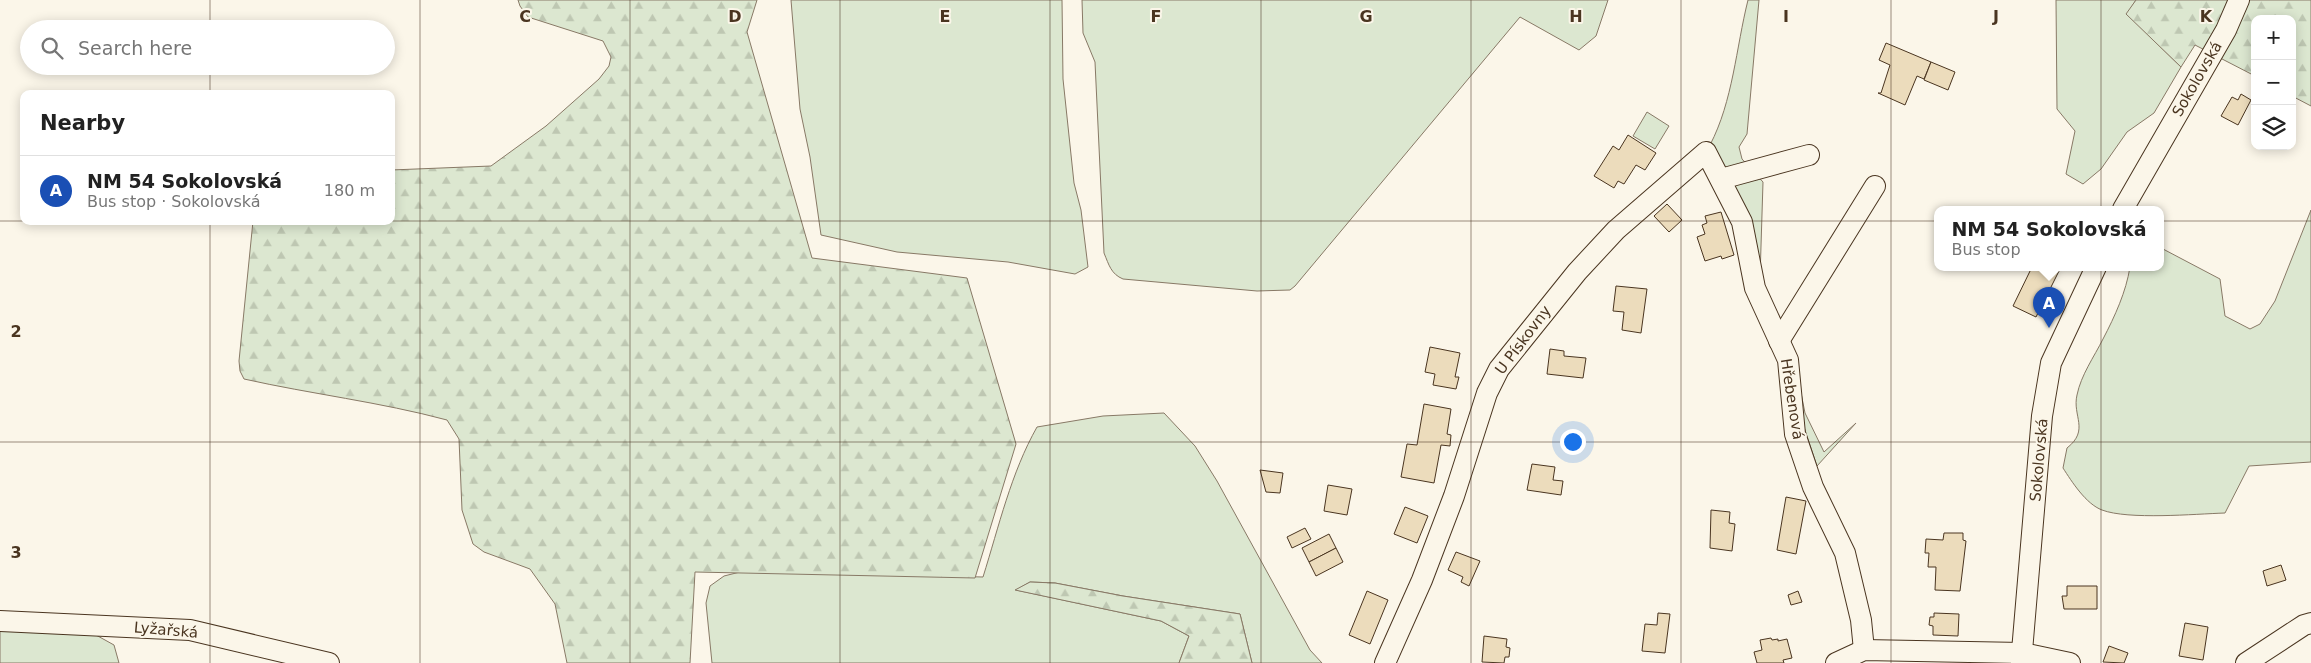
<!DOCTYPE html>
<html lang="en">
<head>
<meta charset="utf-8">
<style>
  body { margin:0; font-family:"DejaVu Sans",sans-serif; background:#f2f2f2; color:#222 }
  .controls { position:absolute; right:15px; top:15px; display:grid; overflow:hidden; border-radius:10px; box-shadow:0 2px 12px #0003 }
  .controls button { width:45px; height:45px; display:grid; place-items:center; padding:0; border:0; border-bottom:1px solid #e0e0e0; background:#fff; color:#222; font:25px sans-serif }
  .you { position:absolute; left:1572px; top:441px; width:18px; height:18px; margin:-12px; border:4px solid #fff; border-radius:50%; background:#1a73e8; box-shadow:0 0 0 8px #1a73e833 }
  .badge { display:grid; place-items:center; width:32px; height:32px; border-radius:50%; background:#db2777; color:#fff; font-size:16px; font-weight:700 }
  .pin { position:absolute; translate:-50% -41px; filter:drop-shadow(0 1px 2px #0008) }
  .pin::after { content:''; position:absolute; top:26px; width:18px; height:15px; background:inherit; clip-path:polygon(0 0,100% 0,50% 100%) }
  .popup { position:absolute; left:1934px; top:206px; width:230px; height:65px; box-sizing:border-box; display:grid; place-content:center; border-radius:10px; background:#fff; filter:drop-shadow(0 1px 4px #0005); font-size:16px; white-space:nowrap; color:#767676 }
  .popup b { font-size:19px; color:#222 }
  .popup::after { content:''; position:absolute; left:50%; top:100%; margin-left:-10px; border:10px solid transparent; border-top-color:#fff }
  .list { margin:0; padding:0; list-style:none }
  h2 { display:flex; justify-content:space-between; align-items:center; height:65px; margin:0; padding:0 20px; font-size:21px }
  h2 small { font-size:16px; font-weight:400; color:#767676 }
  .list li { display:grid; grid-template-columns:32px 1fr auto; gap:15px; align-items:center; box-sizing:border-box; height:70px; padding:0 20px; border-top:1px solid #e0e0e0 }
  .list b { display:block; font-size:19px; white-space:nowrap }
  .list p { margin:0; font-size:16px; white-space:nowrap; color:#767676 }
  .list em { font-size:16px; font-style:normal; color:#767676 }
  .icon { flex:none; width:28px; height:28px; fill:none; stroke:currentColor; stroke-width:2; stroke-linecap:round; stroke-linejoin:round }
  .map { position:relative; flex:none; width:2311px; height:663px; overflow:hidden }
  .search { position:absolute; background:#fff; box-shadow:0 2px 12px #0003; left:20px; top:20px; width:375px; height:55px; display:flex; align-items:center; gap:12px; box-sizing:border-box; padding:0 18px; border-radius:28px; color:#767676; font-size:19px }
  .panel { position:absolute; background:#fff; box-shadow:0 2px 12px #0003; left:20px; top:90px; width:375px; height:135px; border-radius:10px }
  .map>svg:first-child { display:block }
</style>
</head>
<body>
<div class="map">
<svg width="2311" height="663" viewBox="0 0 2311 663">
  <defs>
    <pattern id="forest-firs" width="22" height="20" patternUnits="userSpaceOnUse" patternTransform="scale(1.25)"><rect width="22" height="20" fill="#dce7d0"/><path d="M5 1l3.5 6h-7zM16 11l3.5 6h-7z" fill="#bec7b2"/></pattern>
  </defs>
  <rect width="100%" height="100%" fill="#fbf6e9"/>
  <!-- green -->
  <g fill="#dce7d0" stroke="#887966">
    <polygon points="791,0 1062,0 1063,79 1074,183 1081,210 1088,267 1075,274 1008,262 897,252 821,235 810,157 800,109"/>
    <path d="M1082 0H1608L1596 36 1579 50 1520 17 1295 286 1290 290 1257 291 1123 279C1111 274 1109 265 1104 253L1095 62 1083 33Z"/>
    <path d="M1748 0H1759L1747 134 1739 147 1742 159 1763 182 1760 278 1795 363 1805 413 1824 452 1856 423 1817 466 1710 145C1733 101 1736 48 1748 0Z"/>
    <polygon points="2056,0 2136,0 2127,14 2181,67 2154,113 2127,132 2101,169 2083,184 2066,174 2075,131 2057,109"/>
    <polygon points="1647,112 1669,126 1655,149 1633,136"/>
    <path d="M2311 210V462L2249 466 2225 513C2195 514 2128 520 2102 510 2086 504 2072 482 2063 468L2067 448C2090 430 2072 416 2077 395 2081 375 2094 357 2103 339 2115 316 2126 292 2130 267H2160V249H2163L2220 279 2225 316 2250 329 2260 324 2275 301Z"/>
    <path d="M1164 413 1195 446 1217 481 1310 650 1322 663H1252L1240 614 1123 596 1055 583 1030 582 1016 590 1161 621 1189 636 1179 663H712L706 603 710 586 724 576 744 571 983 577C999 526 1011 473 1037 427L1103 416Z"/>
    <polygon points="0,628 96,635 114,645 119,663 0,663"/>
  </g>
  <!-- forest -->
  <g fill="url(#forest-firs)" stroke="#887966">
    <path d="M518 0H757L747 32 812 258 967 278 1016 444 975 578 695 572 690 663H567L555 604 530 569 484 552 473 544 462 510 459 439 447 420C380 402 311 394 244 379L240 371 239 361 253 221H391V170L491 166 546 126 599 79 609 66 611 57 603 41 528 17 520 6Z"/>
    <polygon points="2136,0 2311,0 2311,106 2292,96 2292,19 2255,19 2255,76 2195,45 2181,67 2126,14"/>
    <polygon points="1030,582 1055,583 1123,596 1240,614 1252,663 1179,663 1189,636 1161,621 1015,590"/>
  </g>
  <!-- building -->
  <g fill="#ecdcbc" stroke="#4a3520">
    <polygon points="1886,43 1931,62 1924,79 1917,76 1905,105 1878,93 1881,93 1890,65 1879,60"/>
    <polygon points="1931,62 1955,72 1948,90 1924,80"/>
    <polygon points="2241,94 2251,100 2238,125 2221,116 2232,97 2238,100"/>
    <polygon points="1628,135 1656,153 1645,170 1636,165 1624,184 1618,181 1614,188 1594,176 1613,146 1619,150"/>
    <polygon points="1667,204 1682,220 1669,232 1654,216"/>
    <polygon points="1721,212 1734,255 1722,259 1721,256 1705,261 1697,237 1705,234 1702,225 1707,223 1705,216"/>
    <polygon points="2032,267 2061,267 2036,317 2013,306"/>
    <polygon points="1616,286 1647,289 1641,333 1622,330 1624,312 1613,311"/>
    <polygon points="1430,347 1460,353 1455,377 1459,377 1456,389 1433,385 1435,374 1425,372"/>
    <polygon points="1550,349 1564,351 1564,356 1586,358 1583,378 1547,374"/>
    <polygon points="1424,404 1451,409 1447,434 1451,435 1450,446 1441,445 1434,483 1401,477 1407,444 1417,445"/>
    <polygon points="1532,464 1555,467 1553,480 1563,481 1561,495 1527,490"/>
    <polygon points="1260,470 1283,473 1280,493 1266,492"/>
    <polygon points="1328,485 1352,489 1347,515 1324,511"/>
    <polygon points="1786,497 1806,501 1796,554 1777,550"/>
    <polygon points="1405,507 1428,516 1417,543 1394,534"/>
    <polygon points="1711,510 1730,512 1729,523 1735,524 1732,551 1710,548"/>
    <polygon points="1305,528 1311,539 1292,548 1287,537"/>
    <polygon points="1944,533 1963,533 1963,540 1966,541 1960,591 1935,590 1936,567 1928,567 1929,553 1925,553 1926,539 1943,540"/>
    <polygon points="1329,534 1336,548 1309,562 1302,548"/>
    <polygon points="1336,548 1343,562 1316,576 1309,562"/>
    <polygon points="1456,552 1480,561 1469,586 1461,582 1463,577 1448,570"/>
    <polygon points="2281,565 2286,580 2267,586 2263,571"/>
    <polygon points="2067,586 2097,586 2097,609 2064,609 2062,596 2067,596"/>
    <polygon points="1367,591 1388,600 1370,644 1349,635"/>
    <polygon points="1798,591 1802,602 1791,605 1788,595"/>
    <polygon points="1658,613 1670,614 1665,653 1642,651 1645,624 1657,625"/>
    <polygon points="1934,613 1959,614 1958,636 1933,635 1933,626 1929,625 1930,617 1934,617"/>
    <polygon points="2185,623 2208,627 2203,660 2179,656"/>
    <polygon points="1484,636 1507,639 1506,647 1510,648 1509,657 1505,657 1504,663 1482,662"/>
    <polygon points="1771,638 1772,640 1778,639 1778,641 1787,639 1792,658 1783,660 1784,663 1757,663 1754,652 1762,650 1760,640"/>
    <polygon points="2109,646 2128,653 2124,663 2103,662"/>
  </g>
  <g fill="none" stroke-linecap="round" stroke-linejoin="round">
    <defs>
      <g id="minor">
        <polyline points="1721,179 1809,155"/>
        <polyline points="2123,209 2226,30 2239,0"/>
        <polyline points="1779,341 1875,186"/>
        <polyline points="0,621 190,630 329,663"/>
        <polyline points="1385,663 1422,580 1454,496 1487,393 1499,369 1577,272 1616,230 1706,152 1742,222 1755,288 1788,360 1795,434 1813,487 1845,553 1861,620 1864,650"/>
        <polyline points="1836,663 1864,650 2022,653 2070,663"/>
        <polyline points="2021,663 2042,416 2051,363 2096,267"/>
        <polyline points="2246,663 2304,625 2311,623"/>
      </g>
    </defs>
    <!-- minor casing -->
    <use href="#minor" stroke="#4a3520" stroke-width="22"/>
    <!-- minor -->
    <use href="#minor" stroke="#fbf6e9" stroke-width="20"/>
  </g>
  <!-- grid -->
  <path fill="none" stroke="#4a3520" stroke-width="1" stroke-opacity="0.55" d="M210 0V29M420 0V663M630 0V663M840 0V663M1050 0V663M1261 0V663M1471 0V663M1681 0V663M1891 0V663M2101 0V663M210 66V94M0 221H24M210 221V663M391 221H2311M0 442H2311"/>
  <g text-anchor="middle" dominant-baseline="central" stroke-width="4" stroke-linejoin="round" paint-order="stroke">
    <!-- street labels -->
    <g font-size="15" fill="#4a3520" stroke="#fbf6e9">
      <text transform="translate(2197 79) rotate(-60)">Sokolovská</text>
      <text transform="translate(1523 340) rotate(-53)">U Pískovny</text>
      <text transform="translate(1792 399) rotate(81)">Hřebenová</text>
      <text transform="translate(2039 460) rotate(-85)">Sokolovská</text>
      <text transform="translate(166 630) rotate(5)">Lyžařská</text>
    </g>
  </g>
  <g font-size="16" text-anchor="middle" font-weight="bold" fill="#4a3520" stroke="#fbf6e9" stroke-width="4" stroke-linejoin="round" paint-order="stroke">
    <text x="525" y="22">C</text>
    <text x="735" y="22">D</text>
    <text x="945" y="22">E</text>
    <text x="1156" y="22">F</text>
    <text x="1366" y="22">G</text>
    <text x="1576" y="22">H</text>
    <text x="1786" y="22">I</text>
    <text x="1996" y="22">J</text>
    <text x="2206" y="22">K</text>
    <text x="16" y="337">2</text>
    <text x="16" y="558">3</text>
  </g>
</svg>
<div class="controls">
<button>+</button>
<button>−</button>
<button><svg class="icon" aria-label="layers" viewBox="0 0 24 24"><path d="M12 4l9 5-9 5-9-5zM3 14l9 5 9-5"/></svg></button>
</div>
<div class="you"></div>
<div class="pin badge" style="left:2049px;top:328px;background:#1a4fb4">A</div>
<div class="popup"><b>NM 54 Sokolovská</b>Bus stop</div>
<div class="search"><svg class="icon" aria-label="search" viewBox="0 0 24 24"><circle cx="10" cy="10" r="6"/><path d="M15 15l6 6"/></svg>Search here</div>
<section class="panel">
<h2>Nearby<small></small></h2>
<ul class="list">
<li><span class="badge" style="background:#1a4fb4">A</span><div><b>NM 54 Sokolovská</b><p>Bus stop · Sokolovská</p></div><em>180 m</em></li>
</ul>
</section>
</div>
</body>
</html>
